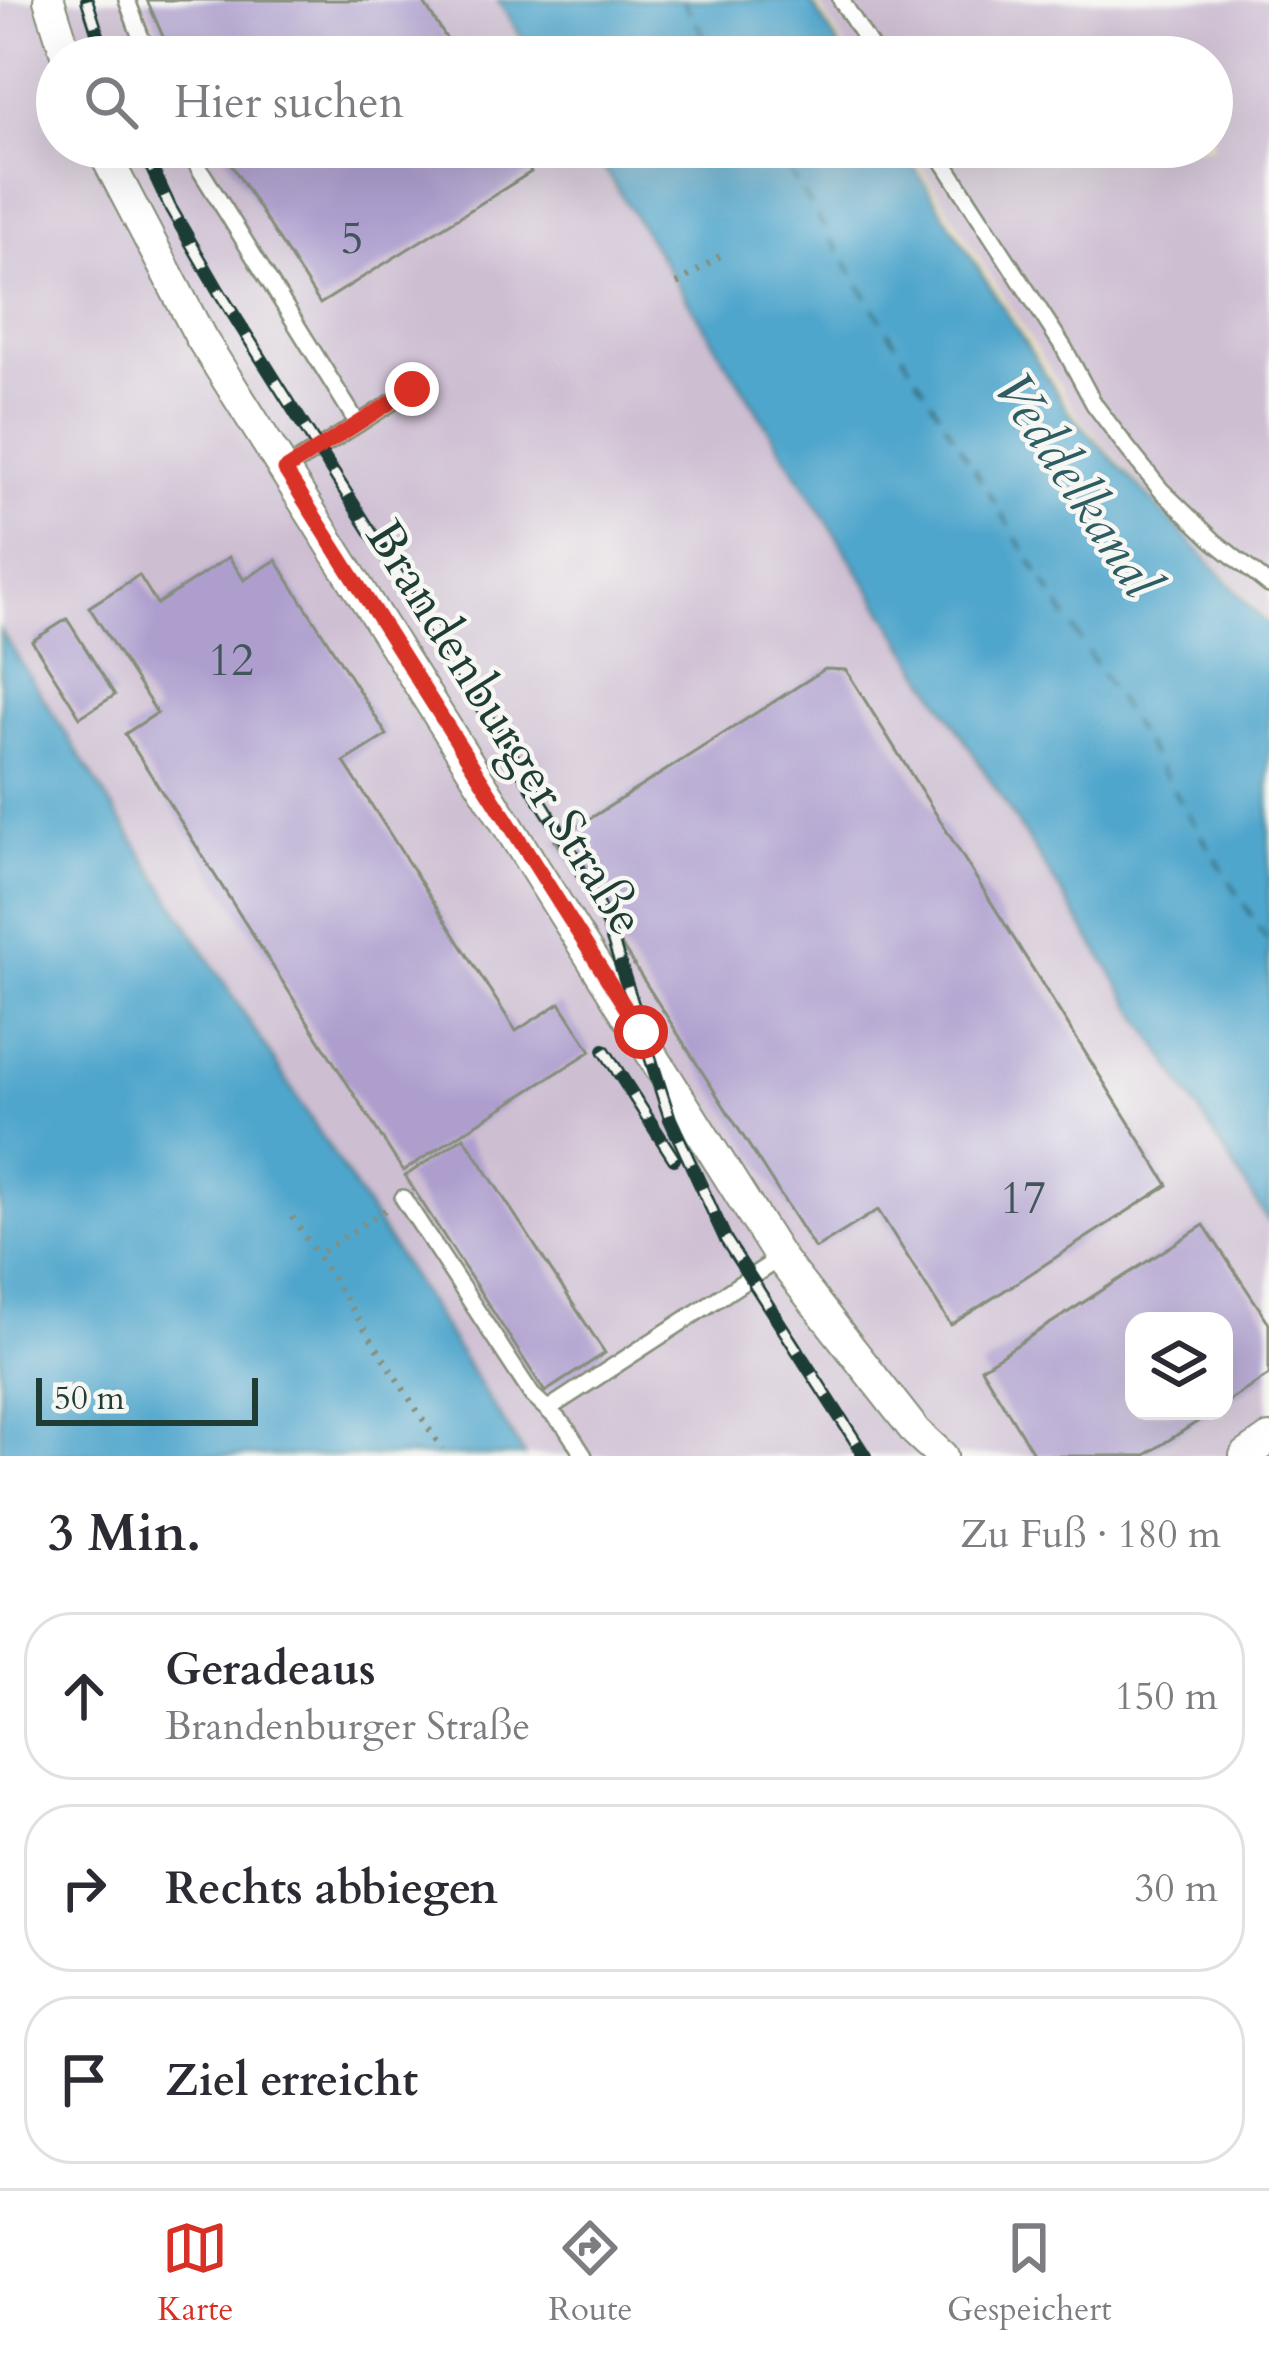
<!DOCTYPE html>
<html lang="de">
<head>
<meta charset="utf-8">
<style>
  body { margin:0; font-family:Cardo,serif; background:#f2f2f3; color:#2b2b33 }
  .controls { position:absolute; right:36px; bottom:36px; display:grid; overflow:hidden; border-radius:24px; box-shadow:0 12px 48px #0002 }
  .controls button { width:108px; height:108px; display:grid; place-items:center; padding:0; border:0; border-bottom:3px solid #e1e1e2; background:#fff; color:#2b2b33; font:60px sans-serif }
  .scale { position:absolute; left:36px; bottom:30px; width:222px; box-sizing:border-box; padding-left:12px; border:6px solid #1f3d34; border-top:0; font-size:33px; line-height:42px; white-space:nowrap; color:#1f3d34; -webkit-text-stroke:9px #f6f6f2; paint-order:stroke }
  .stop { position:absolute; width:36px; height:36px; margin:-27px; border:9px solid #d93025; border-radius:50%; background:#fff }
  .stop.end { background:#d93025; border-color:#fff; box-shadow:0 3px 12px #0008 }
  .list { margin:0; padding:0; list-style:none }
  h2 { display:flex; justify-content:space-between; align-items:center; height:156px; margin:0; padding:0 48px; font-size:51px }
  h2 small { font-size:39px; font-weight:400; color:#7c7c81 }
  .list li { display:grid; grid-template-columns:78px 1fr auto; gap:36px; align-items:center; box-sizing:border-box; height:168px; margin:0 24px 24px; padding:0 24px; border:3px solid #e1e1e2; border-radius:48px }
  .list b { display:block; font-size:45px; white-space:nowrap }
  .list p { margin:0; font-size:39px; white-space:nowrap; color:#7c7c81 }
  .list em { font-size:39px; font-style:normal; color:#7c7c81 }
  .icon { flex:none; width:66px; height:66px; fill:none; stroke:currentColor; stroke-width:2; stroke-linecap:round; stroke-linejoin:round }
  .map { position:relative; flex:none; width:1269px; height:1456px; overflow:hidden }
  .search { position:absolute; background:#fff; box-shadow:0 12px 48px #0002; left:36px; right:36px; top:36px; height:132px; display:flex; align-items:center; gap:30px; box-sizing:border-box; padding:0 42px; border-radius:66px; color:#7c7c81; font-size:45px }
  .sheet { height:732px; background:#fff }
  nav { display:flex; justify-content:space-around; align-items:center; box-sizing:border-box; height:168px; border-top:3px solid #e1e1e2; background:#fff; font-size:33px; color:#7c7c81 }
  nav a { display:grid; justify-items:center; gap:6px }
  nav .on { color:#d93025 }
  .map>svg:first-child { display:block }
</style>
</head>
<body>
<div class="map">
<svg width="1269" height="1456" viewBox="0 0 1269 1456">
  <rect width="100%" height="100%" fill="#f6f6f2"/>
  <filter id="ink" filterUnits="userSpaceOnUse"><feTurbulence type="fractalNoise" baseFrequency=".00833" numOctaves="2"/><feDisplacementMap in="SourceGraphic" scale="24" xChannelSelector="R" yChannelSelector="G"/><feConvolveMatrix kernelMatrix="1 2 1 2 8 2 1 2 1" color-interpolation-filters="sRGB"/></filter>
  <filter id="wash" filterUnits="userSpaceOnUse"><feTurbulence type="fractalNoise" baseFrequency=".004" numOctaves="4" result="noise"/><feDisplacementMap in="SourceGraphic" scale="48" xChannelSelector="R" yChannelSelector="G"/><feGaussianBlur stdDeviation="2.7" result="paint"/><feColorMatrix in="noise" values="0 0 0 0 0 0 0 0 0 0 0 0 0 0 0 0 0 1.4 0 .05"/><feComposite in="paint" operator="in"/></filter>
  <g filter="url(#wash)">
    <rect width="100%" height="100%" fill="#ebe0c0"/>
    <!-- industrial -->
    <g fill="#cdbed2" fill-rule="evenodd">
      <path d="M0 0H498L534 57H57V147H591L1269 1222V1456H525L0 630ZM1134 1321H1224V1411H1134Z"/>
      <polygon points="816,0 1269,0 1269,619 1200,550 1077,414 909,147 1212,147 1212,57 852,57"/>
    </g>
    <!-- water -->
    <g fill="#4fa6cc" stroke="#377280" stroke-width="3">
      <polygon points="498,0 810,0 846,57 534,57"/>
      <polygon points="591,147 902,147 1069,412 1269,626 1269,1222"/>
      <polygon points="0,630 525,1456 0,1456"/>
    </g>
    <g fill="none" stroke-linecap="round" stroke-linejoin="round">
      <!-- ferry -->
      <g stroke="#2d5c62" stroke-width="3" stroke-dasharray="15 12" stroke-linecap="butt">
        <polyline points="682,0 718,57"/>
        <polyline points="774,147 1269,944"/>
      </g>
    </g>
    <g id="blocks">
      <!-- building -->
      <g fill="#ad9ece">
        <polygon points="147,0 422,0 458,57 172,57"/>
        <polygon points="220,147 516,147 531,172 320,304"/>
        <polygon points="229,557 244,580 276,560 387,735 344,762 516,1031 560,1003 591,1051 403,1171 125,734 157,713 89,607 139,575 157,604"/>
        <polygon points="67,619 115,695 80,717 32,641"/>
        <polygon points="825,669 846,670 1168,1185 951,1325 878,1210 815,1249 555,841"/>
        <polygon points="464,1137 605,1353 545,1392 405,1176"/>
        <polygon points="1204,1225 1269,1323 1269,1375 1224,1404 1224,1321 1134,1321 1134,1411 1214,1411 1144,1456 1035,1456 981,1368"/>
      </g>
    </g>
  </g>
  <g filter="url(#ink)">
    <use href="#blocks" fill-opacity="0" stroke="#858e7a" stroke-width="3"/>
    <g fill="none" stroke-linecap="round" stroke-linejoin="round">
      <defs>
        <g id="lane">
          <polyline points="127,0 148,57"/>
          <polyline points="841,0 877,57"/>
          <polyline points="186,147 358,424"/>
          <polyline points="934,147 1064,348 1094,404 1128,449 1161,490 1214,541 1269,585"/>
          <polyline points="285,470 413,389"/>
          <polyline points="403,1198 532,1395 565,1426 584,1456"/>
          <polyline points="548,1409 780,1258"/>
        </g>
        <g id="street">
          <polyline points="49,0 67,57"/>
          <polyline points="101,147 201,338 780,1258 916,1432 942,1456"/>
          <polyline points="1245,1456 1269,1439"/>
        </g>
      </defs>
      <!-- lane casing -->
      <use href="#lane" stroke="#858e7a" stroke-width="20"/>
      <!-- street casing -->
      <use href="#street" stroke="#858e7a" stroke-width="34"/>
      <!-- path -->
      <g stroke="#858e7a" stroke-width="6" stroke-dasharray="3 9" stroke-linecap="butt">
        <polyline points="677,284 726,252"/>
        <polyline points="385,1210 317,1255 442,1449"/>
        <polyline points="292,1217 317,1255"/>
      </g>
      <!-- lane -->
      <use href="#lane" stroke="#fff" stroke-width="15"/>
      <!-- street -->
      <use href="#street" stroke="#fff" stroke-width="30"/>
      <defs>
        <g id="rail">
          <polyline points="87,0 105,57"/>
          <polyline points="142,147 170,207 218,290 567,843 608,926 670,1119 726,1240 865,1456"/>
          <polyline points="604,1050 674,1159"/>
        </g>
      </defs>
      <!-- rail casing -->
      <use href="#rail" stroke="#1f3d34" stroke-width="14"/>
      <!-- rail -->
      <use href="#rail" stroke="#f6f6f2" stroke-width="9" stroke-dasharray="27" stroke-linecap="butt"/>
    </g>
  </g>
  <g fill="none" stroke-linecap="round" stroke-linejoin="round" filter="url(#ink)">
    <!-- route -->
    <polyline stroke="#d93025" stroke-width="15" points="412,389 285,470 641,1032"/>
  </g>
  <g text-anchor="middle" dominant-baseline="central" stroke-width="9" stroke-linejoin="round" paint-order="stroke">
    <!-- number labels -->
    <g font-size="45" fill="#42555a">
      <text x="352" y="238">5</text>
      <text x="231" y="660">12</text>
      <text x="1023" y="1198">17</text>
    </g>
    <!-- street labels -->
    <g font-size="51" fill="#1f3d34" stroke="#f6f6f2">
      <text transform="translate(505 728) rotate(58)">Brandenburger Straße</text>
    </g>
    <!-- water labels -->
    <g font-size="54" font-style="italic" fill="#2d5c62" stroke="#f6f6f2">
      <text transform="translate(1076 485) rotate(57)">Veddelkanal</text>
    </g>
  </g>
</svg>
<div class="controls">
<button><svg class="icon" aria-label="layers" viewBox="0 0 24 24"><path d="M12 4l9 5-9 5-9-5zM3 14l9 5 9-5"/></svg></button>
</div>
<div class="scale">50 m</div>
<div class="stop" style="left:641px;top:1032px"></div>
<div class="stop end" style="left:412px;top:389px"></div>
<div class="search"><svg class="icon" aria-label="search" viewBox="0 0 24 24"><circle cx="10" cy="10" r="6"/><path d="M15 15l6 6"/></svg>Hier suchen</div>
</div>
<section class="sheet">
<h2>3 Min.<small>Zu Fuß · 180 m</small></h2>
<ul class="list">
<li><svg class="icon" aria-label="ahead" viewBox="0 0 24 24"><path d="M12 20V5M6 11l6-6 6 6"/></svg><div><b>Geradeaus</b><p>Brandenburger Straße</p></div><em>150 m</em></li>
<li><svg class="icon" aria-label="right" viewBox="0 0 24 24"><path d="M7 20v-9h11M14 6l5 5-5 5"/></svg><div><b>Rechts abbiegen</b></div><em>30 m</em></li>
<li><svg class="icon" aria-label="arrive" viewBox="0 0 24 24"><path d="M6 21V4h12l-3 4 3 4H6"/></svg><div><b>Ziel erreicht</b></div></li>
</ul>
</section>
<nav>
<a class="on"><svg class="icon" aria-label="map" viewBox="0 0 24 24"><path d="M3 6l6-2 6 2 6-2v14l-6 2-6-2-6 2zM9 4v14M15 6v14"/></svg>Karte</a>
<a><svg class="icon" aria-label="directions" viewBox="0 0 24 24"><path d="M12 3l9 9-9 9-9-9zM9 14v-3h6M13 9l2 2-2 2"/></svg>Route</a>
<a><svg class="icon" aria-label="saved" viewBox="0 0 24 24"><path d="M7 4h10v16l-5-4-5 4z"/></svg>Gespeichert</a>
</nav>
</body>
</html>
